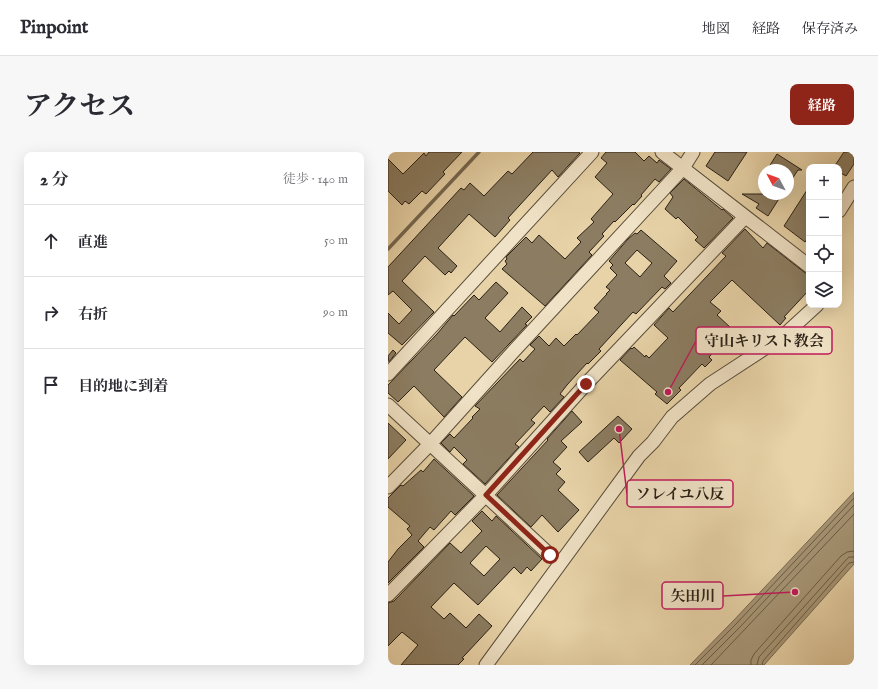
<!DOCTYPE html>
<html lang="ja">
<head>
<meta charset="utf-8">
<style>
  body { margin:0; font-family:"IM FELL English","Noto Serif JP",serif; background:#f7f7f7; color:#2b2b33 }
  .controls { position:absolute; right:12px; top:12px; display:grid; overflow:hidden; border-radius:8px; box-shadow:0 4px 16px #0002 }
  .controls button { width:36px; height:36px; display:grid; place-items:center; padding:0; border:0; border-bottom:1px solid #e1e1e2; background:#fff; color:#2b2b33; font:20px sans-serif }
  .compass { position:absolute; left:370px; top:12px; width:36px; height:36px; border-radius:50%; background:#fff; box-shadow:0 4px 16px #0002; rotate:311deg }
  .stop { position:absolute; width:12px; height:12px; margin:-9px; border:3px solid #8f2418; border-radius:50%; background:#fff }
  .stop.end { background:#8f2418; border-color:#fff; box-shadow:0 1px 4px #0008 }
  .list { margin:0; padding:0; list-style:none }
  h2 { display:flex; justify-content:space-between; align-items:center; height:52px; margin:0; padding:0 16px; font-size:17px }
  h2 small { font-size:13px; font-weight:400; color:#7c7c81 }
  .list li { display:grid; grid-template-columns:26px 1fr auto; gap:12px; align-items:center; box-sizing:border-box; height:72px; padding:0 16px; border-top:1px solid #e1e1e2 }
  .list b { display:block; font-size:15px; white-space:nowrap }
  .list em { font-size:13px; font-style:normal; color:#7c7c81 }
  .icon { flex:none; width:22px; height:22px; fill:none; stroke:currentColor; stroke-width:2; stroke-linecap:round; stroke-linejoin:round }
  .map { position:relative; flex:none; width:466px; height:513px; overflow:hidden; border-radius:8px }
  header { display:flex; align-items:center; gap:24px; box-sizing:border-box; height:56px; padding:0 20px; background:#fff; border-bottom:1px solid #e1e1e2 }
  header strong { font-size:19px }
  nav { display:flex; gap:22px; margin-inline-start:auto; font-size:14px }
  .intro { display:flex; align-items:center; justify-content:space-between; box-sizing:border-box; height:96px; padding:0 24px }
  h1 { margin:0; font-size:28px }
  .button { padding:10px 18px; border-radius:8px; background:#8f2418; color:#fff; font-size:14px; font-weight:700 }
  main { display:flex; gap:24px; padding:0 24px }
  aside { flex:1; background:#fff; border-radius:8px; box-shadow:0 4px 16px #0002 }
  .map>svg:first-child { display:block }
</style>
</head>
<body>
<header>
<strong>Pinpoint</strong>
<nav><a>地図</a><a>経路</a><a>保存済み</a></nav>
</header>
<div class="intro"><h1>アクセス</h1><a class="button">経路</a></div>
<main>
<aside>
<h2>2 分<small>徒歩 · 140 m</small></h2>
<ul class="list">
<li><svg class="icon" aria-label="ahead" viewBox="0 0 24 24"><path d="M12 20V5M6 11l6-6 6 6"/></svg><div><b>直進</b></div><em>50 m</em></li>
<li><svg class="icon" aria-label="right" viewBox="0 0 24 24"><path d="M7 20v-9h11M14 6l5 5-5 5"/></svg><div><b>右折</b></div><em>90 m</em></li>
<li><svg class="icon" aria-label="arrive" viewBox="0 0 24 24"><path d="M6 21V4h12l-3 4 3 4H6"/></svg><div><b>目的地に到着</b></div></li>
</ul>
</aside>
<div class="map">
<svg width="466" height="513" viewBox="0 0 466 513">
  <rect width="100%" height="100%" fill="#e8d3a8"/>
  <filter id="stains"><feTurbulence type="fractalNoise" baseFrequency=".005" numOctaves="4"/><feColorMatrix values="0 0 0 0 .2 0 0 0 0 .09 0 0 0 0 .02 0 0 0 .5 -.17"/></filter>
  <radialGradient id="worn" r=".72"><stop offset=".6" stop-color="#630" stop-opacity="0"/><stop offset="1" stop-color="#630" stop-opacity=".3"/></radialGradient>
  <!-- water -->
  <polygon fill="#a79676" stroke="#756750" points="466,340 466,412 376,513 302,513 346,468"/>
  <g fill="none" stroke-linecap="round" stroke-linejoin="round">
    <!-- shore -->
    <g stroke="#685b46" stroke-width="1">
      <polyline points="307,513 349,471 466,346"/>
      <polyline points="314,513 353,474 466,353"/>
      <polyline points="323,513 466,362"/>
      <polyline points="363,513 363,508 366,502 453,404 459,400 466,399"/>
      <polyline points="369,513 371,505 458,408 461,405 466,405"/>
      <polyline points="374,513 375,509 461,411 466,410"/>
    </g>
    <!-- stream -->
    <polyline stroke="#756750" stroke-width="3.5" points="0,97 91,0"/>
  </g>
  <!-- building -->
  <g fill="#8c7d62" stroke="#292016" fill-rule="evenodd">
    <polygon points="41,0 74,0 55,20 57,22 38,42 34,39 21,52 17,49 14,53 0,39 0,7 15,22 36,1 38,4"/>
    <polygon points="145,0 190,0 192,1 170,25 164,18 120,66 122,68 107,85 81,62 50,96 69,114 63,121 61,119 57,123 37,104 14,129 46,160 14,193 0,181 0,161 11,172 24,158 5,139 0,143 0,115 73,36 76,38 82,31 96,44 120,19 124,22"/>
    <polygon points="218,0 247,0 256,9 261,4 269,11 271,8 283,17 271,30 267,27 253,43 254,44 246,53 245,52 227,70 226,69 214,82 216,84 201,100 204,103 157,154 114,117 119,112 117,109 119,107 118,105 138,85 144,91 151,83 177,107 193,90 189,86 206,70 203,67 225,42 207,25 219,11 213,6"/>
    <polygon points="327,0 359,0 340,29 318,14"/>
    <polygon points="456,0 466,0 466,12 458,24 451,20 451,15 446,15"/>
    <polygon points="389,2 414,18 410,18 400,33 400,18 379,18"/>
    <polygon points="296,27 334,58 335,57 345,66 316,96 307,88 310,85 290,65 288,67 277,57 285,45 282,41"/>
    <polygon points="421,35 421,84 417,90 396,74"/>
    <polygon points="354,42 394,42 380,64 368,56 371,52"/>
    <polygon points="357,77 375,96 379,91 416,120 421,123 421,138 396,165 398,166 392,173 344,128 322,150 333,159 329,163 343,176 333,187 336,189 321,205 324,208 317,215 314,212 291,236 293,238 279,252 267,242 269,240 232,208 243,196 244,197 246,195 257,205 258,203 261,206 280,186 266,173 281,156 285,160 338,104 334,101"/>
    <path d="M253 78 289 109 276 124 283 131 277 137 274 135 248 162 245 160 211 197 213 199 200 212 199 211 179 233 172 242 176 245 162 260 156 254 143 268 147 271 127 292 131 295 97 332 75 312 79 308 66 295 62 300 53 291 62 282 66 286 85 266 84 265 92 257 87 254 132 207 135 210 147 197 142 193 151 184 161 194 168 186 176 194 188 182 189 183 211 160 206 156 219 142H218L222 138 218 135 229 123 222 116 225 113 221 109 240 87 247 81 249 82ZM249 98 264 111 252 125 237 111Z"/>
    <polygon points="108,130 120,141 97,166 112,180 134,155 144,165 137,172 139,173 104,210 77,185 46,218 74,245 56,265 26,234 10,250 0,241 0,233 49,182 65,163 66,164 86,143 91,148"/>
    <polygon points="5,198 8,201 1,210 0,204"/>
    <polygon points="184,259 194,270 173,289 179,295 165,310 173,317 168,322 177,330 170,338 191,358 170,380 154,363 143,375 109,343 160,288 159,287"/>
    <polygon points="230,264 244,277 231,291 226,286 200,310 191,300"/>
    <polygon points="0,271 18,288 0,307"/>
    <polygon points="46,307 86,344 67,363 63,359 46,378 42,375 30,389 36,395 0,431 0,410 10,397 24,383 19,377 22,374 0,355 0,346 13,333 15,334 33,318 35,320"/>
    <path d="M94 359 104 369 108 364 154 407 143 419 139 415 133 422 126 415 90 453 66 431 43 455 56 467 62 461 78 476 91 462 104 474 77 503 74 506 76 507 70 513H13L30 493 14 480 0 494V451L6 449 62 391 73 401 94 379 84 369ZM98 394 112 407 96 424 82 411Z"/>
  </g>
  <g fill="none" stroke-linecap="round" stroke-linejoin="round">
    <defs>
      <g id="minor">
        <polyline points="274,0 421,114"/>
        <polyline points="451,59 466,35"/>
        <polyline points="0,222 204,0"/>
        <polyline points="0,253 162,403"/>
        <polyline points="0,335 43,291 124,201 295,16 305,0"/>
        <polyline points="0,443 98,343 198,232 357,65"/>
        <polyline points="98,513 251,304 265,290 284,265 322,232 394,185 429,153"/>
      </g>
    </defs>
    <!-- minor casing -->
    <use href="#minor" stroke="#594d3a" stroke-width="15"/>
    <!-- minor -->
    <use href="#minor" stroke="#f0e2c6" stroke-width="13"/>
  </g>
  <g fill="none" stroke-linecap="round" stroke-linejoin="round">
    <!-- route -->
    <polyline stroke="#8f2418" stroke-width="5" points="162,403 98,343 198,232"/>
  </g>
  <!-- callouts -->
  <path fill="none" stroke="#c2185b" stroke-width="1.5" d="M280 240L308 189M231 277L239 342M407 440L335 444"/>
  <g fill="#c2185b" stroke="#f0e2c6" stroke-width="1.5">
    <circle cx="280" cy="240" r="4"/>
    <circle cx="231" cy="277" r="4"/>
    <circle cx="407" cy="440" r="4"/>
  </g>
  <g fill="#f0e2c6" stroke="#c2185b" stroke-width="1.5">
    <rect x="308" y="175" width="136" height="27" rx="4"/>
    <rect x="239" y="328" width="106" height="27" rx="4"/>
    <rect x="274" y="430" width="61" height="27" rx="4"/>
  </g>
  <g font-size="15" text-anchor="middle" font-weight="bold" fill="#292016">
    <text x="376" y="194">守山キリスト教会</text>
    <text x="292" y="347">ソレイユ八反</text>
    <text x="305" y="449">矢田川</text>
  </g>
  <rect width="100%" height="100%" filter="url(#stains)"/>
  <rect width="100%" height="100%" fill="url(#worn)"/>
</svg>
<div class="controls">
<button>+</button>
<button>−</button>
<button><svg class="icon" aria-label="locate" viewBox="0 0 24 24"><circle cx="12" cy="12" r="6"/><path d="M12 2v4M12 18v4M2 12h4M18 12h4"/></svg></button>
<button><svg class="icon" aria-label="layers" viewBox="0 0 24 24"><path d="M12 4l9 5-9 5-9-5zM3 14l9 5 9-5"/></svg></button>
</div>
<svg class="compass" viewBox="-18 -18 36 36"><path d="M0-13l5 13h-10z" fill="#e53935"/><path d="M0 13l5-13h-10z" fill="#7c7c81"/></svg>
<div class="stop" style="left:162px;top:403px"></div>
<div class="stop end" style="left:198px;top:232px"></div>
</div>
</main>
</body>
</html>
